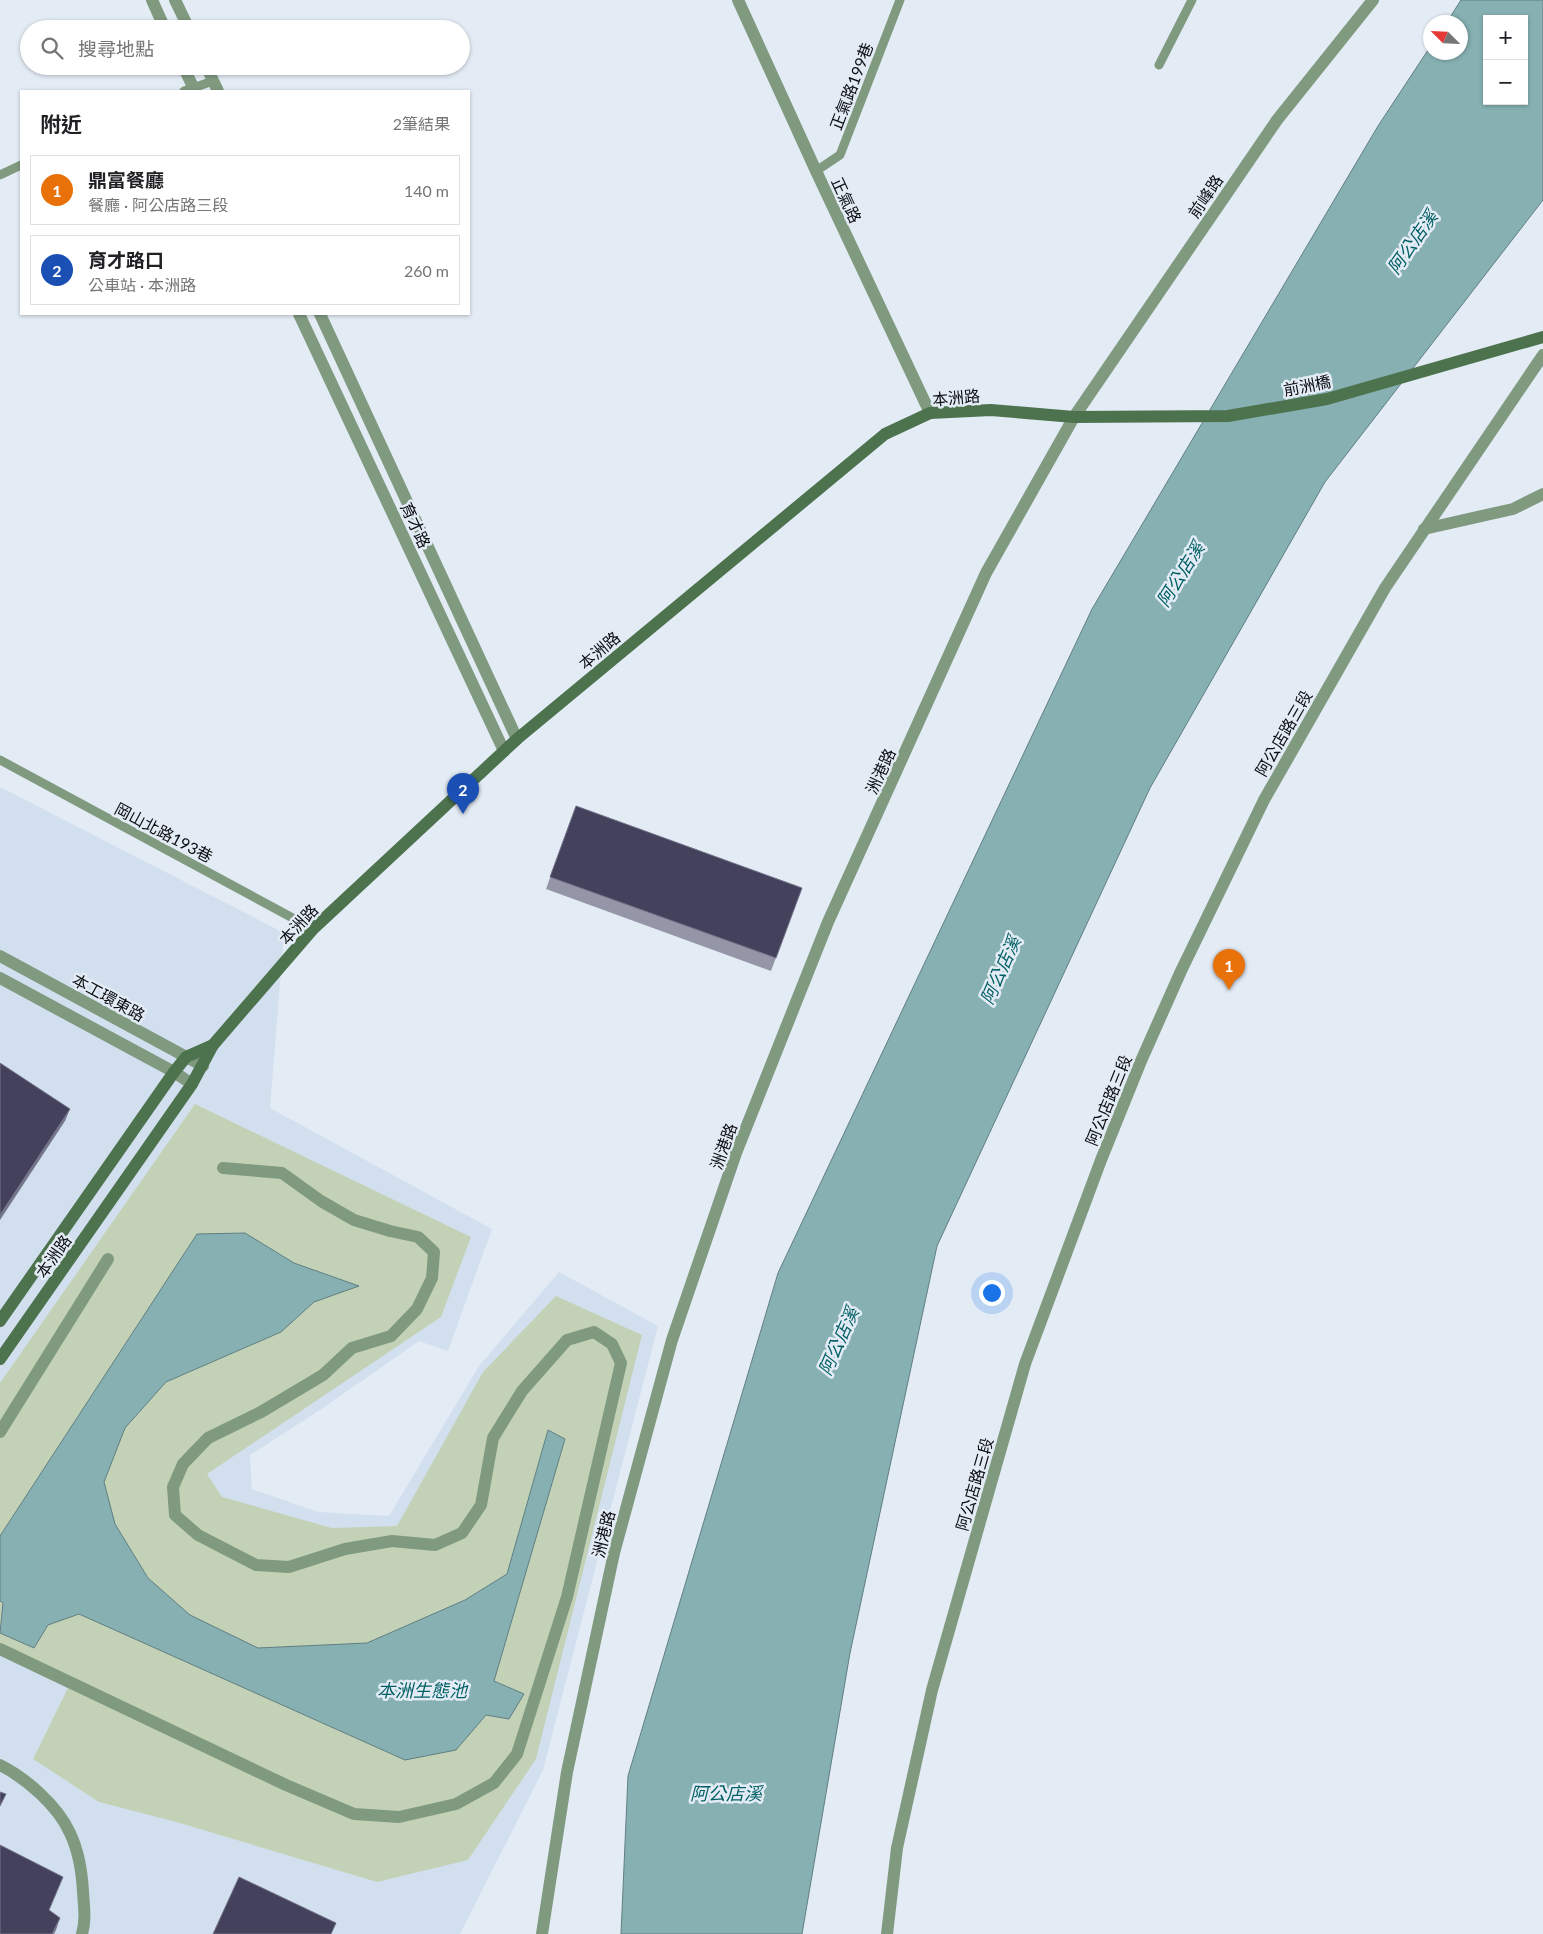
<!DOCTYPE html>
<html lang="zh-TW">
<head>
<meta charset="utf-8">
<style>
  body { margin:0; font-family:Lato,"Noto Sans TC",sans-serif; background:#f2f2f2; color:#202124 }
  .controls { position:absolute; right:15px; top:15px; display:grid; overflow:hidden; border-radius:0px; box-shadow:0 1px 4px #0004 }
  .controls button { width:45px; height:45px; display:grid; place-items:center; padding:0; border:0; border-bottom:1px solid #e0e0e0; background:#fff; color:#202124; font:25px sans-serif }
  .compass { position:absolute; left:1423px; top:15px; width:45px; height:45px; border-radius:50%; background:#fff; box-shadow:0 1px 4px #0004; rotate:294deg }
  .you { position:absolute; left:991px; top:1292px; width:18px; height:18px; margin:-12px; border:4px solid #fff; border-radius:50%; background:#1a73e8; box-shadow:0 0 0 8px #1a73e833 }
  .badge { display:grid; place-items:center; width:32px; height:32px; border-radius:50%; background:#ea580c; color:#fff; font-size:16px; font-weight:700 }
  .pin { position:absolute; translate:-50% -41px; filter:drop-shadow(0 1px 2px #0008) }
  .pin::after { content:''; position:absolute; top:26px; width:18px; height:15px; background:inherit; clip-path:polygon(0 0,100% 0,50% 100%) }
  .list { margin:0; padding:0; list-style:none }
  h2 { display:flex; justify-content:space-between; align-items:center; height:65px; margin:0; padding:0 20px; font-size:21px }
  h2 small { font-size:16px; font-weight:400; color:#757577 }
  .list li { display:grid; grid-template-columns:32px 1fr auto; gap:15px; align-items:center; box-sizing:border-box; height:70px; margin:0 10px 10px; padding:0 10px; border:1px solid #e0e0e0; border-radius:0px }
  .list b { display:block; font-size:19px; white-space:nowrap }
  .list p { margin:0; font-size:16px; white-space:nowrap; color:#757577 }
  .list em { font-size:16px; font-style:normal; color:#757577 }
  .icon { flex:none; width:28px; height:28px; fill:none; stroke:currentColor; stroke-width:2; stroke-linecap:round; stroke-linejoin:round }
  .map { position:relative; flex:none; width:1543px; height:1934px; overflow:hidden }
  .search { position:absolute; background:#fff; box-shadow:0 1px 4px #0004; left:20px; top:20px; width:450px; height:55px; display:flex; align-items:center; gap:12px; box-sizing:border-box; padding:0 18px; border-radius:28px; color:#757577; font-size:19px }
  .panel { position:absolute; background:#fff; box-shadow:0 1px 4px #0004; left:20px; top:90px; width:450px; height:225px; border-radius:0px }
  .map>svg:first-child { display:block }
</style>
</head>
<body>
<div class="map">
<svg width="1543" height="1934" viewBox="0 0 1543 1934">
  <rect width="100%" height="100%" fill="#e3ebf5"/>
  <!-- built -->
  <polygon fill="#d2dfee" points="0,787 284,933 270,1108 492,1229 448,1351 419,1341 320,1410 250,1455 252,1489 318,1512 389,1516 479,1366 559,1272 658,1326 543,1770 460,1934 0,1934"/>
  <!-- green -->
  <polygon fill="#c3d2b7" points="195,1104 471,1237 441,1317 207,1474 222,1497 332,1528 397,1526 483,1372 556,1296 642,1335 536,1759 468,1860 377,1882 180,1823 99,1802 33,1759 68,1688 0,1655 0,1383"/>
  <!-- water -->
  <g fill="#86b0b2" stroke="#617f82" fill-rule="evenodd">
    <path d="M1461 0H1543V200L1325 482 1150 788 937 1246 850 1653 802 1934H621L628 1776 778 1273 1092 609 1378 126 1430 47V52H1460V22H1447ZM1487 19H1524V101H1487Z"/>
    <polygon points="245,1233 294,1263 359,1286 314,1302 281,1332 166,1382 125,1428 104,1482 115,1524 148,1578 190,1615 258,1648 367,1643 465,1600 507,1574 548,1430 565,1439 494,1681 524,1694 509,1719 486,1715 456,1750 405,1760 79,1614 48,1625 34,1648 0,1633 3,1603 0,1601 0,1536 197,1234"/>
  </g>
  <g fill="none" stroke-linecap="round" stroke-linejoin="round">
    <!-- lane -->
    <g stroke="#809a80" stroke-width="9">
      <polyline points="1159,65 1192,0"/>
      <polyline points="184,91 213,81"/>
      <polyline points="816,171 840,155 900,0"/>
      <polyline points="0,175 21,165"/>
      <polyline points="0,760 313,929"/>
    </g>
    <!-- street -->
    <g stroke="#809a80" stroke-width="12">
      <polyline points="152,0 165,29"/>
      <polyline points="175,0 189,29"/>
      <polyline points="738,0 816,171 930,413"/>
      <polyline points="183,66 195,91"/>
      <polyline points="206,66 218,91"/>
      <polyline points="299,314 504,751"/>
      <polyline points="320,314 517,739"/>
      <polyline points="1424,529 1513,509 1543,494"/>
      <polyline points="0,956 203,1066"/>
      <polyline points="0,978 174,1072 192,1084"/>
      <polyline points="0,1432 108,1259"/>
      <polyline points="0,1649 286,1785 354,1814 399,1817 456,1804 494,1783 517,1754 567,1597 621,1363 612,1344 594,1332 567,1340 522,1391 493,1438 481,1505 462,1533 435,1545 392,1541 345,1549 289,1567 256,1565 198,1535 175,1515 173,1487 183,1464 208,1438 261,1412 323,1375 352,1348 391,1336 417,1309 432,1278 434,1252 418,1237 390,1231 354,1220 321,1201 282,1173 223,1168"/>
      <path d="M0 1765C26 1778 58 1806 70 1833 79 1852 82 1872 83 1892 84 1907 86 1920 82 1934"/>
      <polyline points="542,1934 567,1772 614,1553 672,1340 736,1153 828,922 986,573 1074,417 1277,120 1373,0"/>
      <polyline points="887,1934 897,1848 932,1690 1025,1364 1101,1160 1141,1061 1181,971 1264,800 1385,588 1543,355"/>
    </g>
    <!-- secondary -->
    <g stroke="#4d734e" stroke-width="12">
      <polyline points="0,1321 174,1072 186,1057 213,1045"/>
      <polyline points="0,1359 192,1084 213,1045 313,929 517,739 885,434 930,413 991,410 1074,417 1228,416 1327,399 1543,337"/>
    </g>
  </g>
  <!-- wall -->
  <polygon fill="#9496a8" points="576,806 802,888 771,971 546,889"/>
  <!-- shaded-wall -->
  <g fill="#74748a">
    <polygon points="70,1109 65,1121 0,1220 0,1215"/>
    <polygon points="60,1918 56,1930 54,1934 52,1934"/>
  </g>
  <!-- building -->
  <g fill="#44415c" stroke="#74748a">
    <polygon points="576,806 802,888 776,958 550,877"/>
    <polygon points="0,1063 70,1109 0,1215"/>
    <polygon points="0,1792 6,1794 0,1806"/>
    <polygon points="0,1845 63,1877 49,1910 60,1918 52,1934 0,1934"/>
    <polygon points="239,1877 336,1923 331,1934 213,1934"/>
  </g>
  <g text-anchor="middle" dominant-baseline="central" stroke-width="5" stroke-linejoin="round" paint-order="stroke">
    <!-- street labels -->
    <g font-size="16" fill="#0b0e11" stroke="#e3ebf5">
      <text transform="translate(851 86) rotate(-69)">正氣路199巷</text>
      <text transform="translate(1205 196) rotate(-56)">前峰路</text>
      <text transform="translate(847 200) rotate(65)">正氣路</text>
      <text transform="translate(1307 385) rotate(-11)">前洲橋</text>
      <text transform="translate(956 397) rotate(-5)">本洲路</text>
      <text transform="translate(416 525) rotate(65)">育才路</text>
      <text transform="translate(599 650) rotate(-40)">本洲路</text>
      <text transform="translate(1283 733) rotate(-60)">阿公店路三段</text>
      <text transform="translate(880 771) rotate(-65)">洲港路</text>
      <text transform="translate(164 832) rotate(28)">岡山北路193巷</text>
      <text transform="translate(298 924) rotate(-47)">本洲路</text>
      <text transform="translate(109 997) rotate(29)">本工環東路</text>
      <text transform="translate(1108 1100) rotate(-68)">阿公店路三段</text>
      <text transform="translate(723 1146) rotate(-70)">洲港路</text>
      <text transform="translate(53 1256) rotate(-55)">本洲路</text>
      <text transform="translate(974 1484) rotate(-74)">阿公店路三段</text>
      <text transform="translate(603 1534) rotate(-76)">洲港路</text>
    </g>
    <!-- water labels -->
    <g font-size="18" font-style="italic" fill="#005f63" stroke="#e3ebf5">
      <text transform="translate(1412 242) rotate(-55)">阿公店溪</text>
      <text transform="translate(1180 574) rotate(-58)">阿公店溪</text>
      <text transform="translate(1000 970) rotate(-66)">阿公店溪</text>
      <text transform="translate(838 1341) rotate(-66)">阿公店溪</text>
      <text x="422" y="1690">本洲生態池</text>
      <text x="726" y="1793">阿公店溪</text>
    </g>
  </g>
</svg>
<div class="controls">
<button>+</button>
<button>−</button>
</div>
<svg class="compass" viewBox="-18 -18 36 36"><path d="M0-13l5 13h-10z" fill="#e53935"/><path d="M0 13l5-13h-10z" fill="#757577"/></svg>
<div class="you"></div>
<div class="pin badge" style="left:1229px;top:990px;background:#e8710a">1</div>
<div class="pin badge" style="left:463px;top:814px;background:#1a4fb4">2</div>
<div class="search"><svg class="icon" aria-label="search" viewBox="0 0 24 24"><circle cx="10" cy="10" r="6"/><path d="M15 15l6 6"/></svg>搜尋地點</div>
<section class="panel">
<h2>附近<small>2筆結果</small></h2>
<ul class="list">
<li><span class="badge" style="background:#e8710a">1</span><div><b>鼎富餐廳</b><p>餐廳 · 阿公店路三段</p></div><em>140 m</em></li>
<li><span class="badge" style="background:#1a4fb4">2</span><div><b>育才路口</b><p>公車站 · 本洲路</p></div><em>260 m</em></li>
</ul>
</section>
</div>
</body>
</html>
